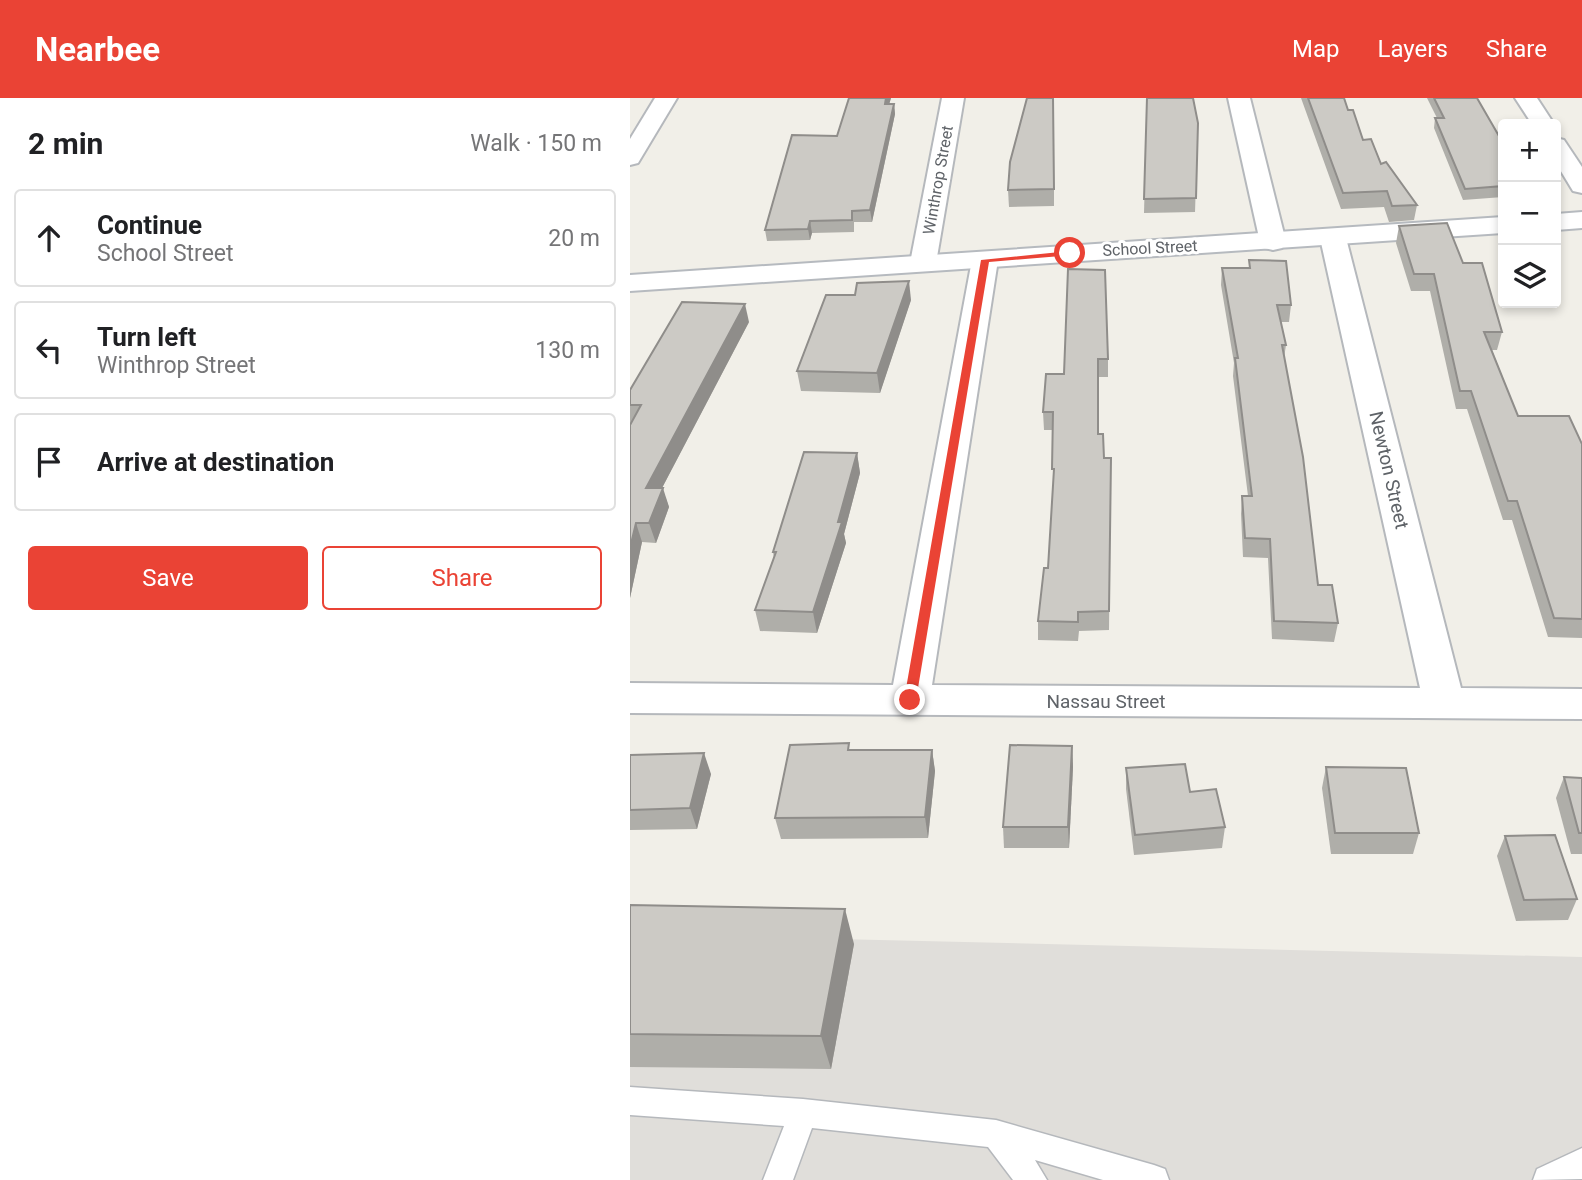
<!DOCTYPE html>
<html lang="en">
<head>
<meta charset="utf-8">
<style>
  body { margin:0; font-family:Roboto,sans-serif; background:#f2f2f2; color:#202124 }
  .controls { position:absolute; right:21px; top:21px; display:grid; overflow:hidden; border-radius:7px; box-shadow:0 4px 10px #0003 }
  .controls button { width:63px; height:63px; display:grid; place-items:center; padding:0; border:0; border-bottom:2px solid #e0e0e0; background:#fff; color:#202124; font:35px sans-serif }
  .stop { position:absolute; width:21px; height:21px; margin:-16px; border:5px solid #ea4335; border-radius:50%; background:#fff }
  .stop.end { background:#ea4335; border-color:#fff; box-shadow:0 2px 7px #0008 }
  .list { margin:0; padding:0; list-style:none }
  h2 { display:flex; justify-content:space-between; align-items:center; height:91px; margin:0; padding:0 28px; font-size:30px }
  h2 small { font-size:23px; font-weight:400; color:#757577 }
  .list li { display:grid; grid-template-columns:46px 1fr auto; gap:21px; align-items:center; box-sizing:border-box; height:98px; margin:0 14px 14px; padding:0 14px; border:2px solid #e0e0e0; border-radius:7px }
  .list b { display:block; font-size:26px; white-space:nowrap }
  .list p { margin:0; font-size:23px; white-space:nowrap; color:#757577 }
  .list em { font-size:23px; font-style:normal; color:#757577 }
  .actions { display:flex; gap:14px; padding:21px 28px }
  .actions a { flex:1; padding:16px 0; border:2px solid #ea4335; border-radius:7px; text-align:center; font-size:24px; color:#ea4335 }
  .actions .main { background:#ea4335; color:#fff }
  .icon { flex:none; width:38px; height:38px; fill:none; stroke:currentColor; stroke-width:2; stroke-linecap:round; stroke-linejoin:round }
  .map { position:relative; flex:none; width:952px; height:1082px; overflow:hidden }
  header { display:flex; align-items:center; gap:42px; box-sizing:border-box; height:98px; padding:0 35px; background:#ea4335; color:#fff }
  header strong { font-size:33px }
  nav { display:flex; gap:38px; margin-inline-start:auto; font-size:24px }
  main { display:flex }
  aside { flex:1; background:#fff }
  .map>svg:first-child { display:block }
</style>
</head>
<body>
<header>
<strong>Nearbee</strong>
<nav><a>Map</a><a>Layers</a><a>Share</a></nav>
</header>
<main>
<aside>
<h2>2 min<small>Walk · 150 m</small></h2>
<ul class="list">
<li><svg class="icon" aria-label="ahead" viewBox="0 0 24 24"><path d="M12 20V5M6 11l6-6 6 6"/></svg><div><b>Continue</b><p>School Street</p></div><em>20 m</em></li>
<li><svg class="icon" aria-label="left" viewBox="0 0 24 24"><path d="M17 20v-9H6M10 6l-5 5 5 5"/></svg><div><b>Turn left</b><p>Winthrop Street</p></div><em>130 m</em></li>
<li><svg class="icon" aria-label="arrive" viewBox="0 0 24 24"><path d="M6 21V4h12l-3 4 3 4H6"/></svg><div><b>Arrive at destination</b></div></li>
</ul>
<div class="actions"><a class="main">Save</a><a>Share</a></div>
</aside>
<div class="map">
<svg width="952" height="1082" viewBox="0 0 952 1082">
  <rect width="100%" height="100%" fill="#f1efe8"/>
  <!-- industrial -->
  <polygon fill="#e0deda" points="0,836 952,859 952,1082 0,1082"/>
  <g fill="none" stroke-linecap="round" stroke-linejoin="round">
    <defs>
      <g id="lane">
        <polygon points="0,989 173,1001 366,1022 524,1067 535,1071 539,1082 473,1082 405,1062 417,1082 383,1082 358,1049 182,1030 163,1082 133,1082 154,1028 0,1017"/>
        <polygon points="952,1050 952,1081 903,1082 907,1071"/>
      </g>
      <g id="street">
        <polygon points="25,0 47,0 8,65 0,67 0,41"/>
        <polygon points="312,0 334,0 306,165 302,171 293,173 284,171 280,165"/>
        <polygon points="598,0 620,0 656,144 652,150 643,152 634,150 630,144"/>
        <polygon points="885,0 907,0 924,26 902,26"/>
        <polygon points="926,40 934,42 952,69 952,95 943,93 926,65"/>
        <polygon points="703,132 712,134 716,140 831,590 952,591 952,621 0,615 0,585 263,587 342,162 346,156 355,154 364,156 368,162 302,587 790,590 690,140 694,134"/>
      </g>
      <g id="secondary">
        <polygon points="952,114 952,130 926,132 926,116"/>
        <polygon points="873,119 873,135 0,193 0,177"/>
      </g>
    </defs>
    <!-- lane casing -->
    <use href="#lane" stroke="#b5b8bc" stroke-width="3"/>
    <!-- street casing -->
    <use href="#street" stroke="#b5b8bc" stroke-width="4"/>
    <!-- secondary casing -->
    <use href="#secondary" stroke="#b6babf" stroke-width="4"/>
    <!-- lane -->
    <use href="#lane" fill="#fff" fill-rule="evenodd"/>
    <!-- street -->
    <use href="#street" fill="#fff" fill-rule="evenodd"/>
    <!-- secondary -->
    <use href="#secondary" fill="#fff" fill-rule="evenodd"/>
  </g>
  <!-- wall -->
  <g fill="#afaea9">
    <polygon points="219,0 261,0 259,6 264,6 265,16 242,124 224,124 224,134 182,135 180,142 137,143 135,132 207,38"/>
    <polygon points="424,0 424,108 379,109 378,92"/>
    <polygon points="517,0 568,25 565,114 514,115"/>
    <polygon points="671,0 714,0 718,12 733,42 751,66 787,107 784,122 759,124 754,109 711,111"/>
    <polygon points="797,0 847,0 873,45 873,99 833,102 804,30 805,20 807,20"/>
    <polygon points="769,128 833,165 872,234 867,252 862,252 888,318 952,346 952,540 918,539 882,422 873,422 837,311 826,311 800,193 781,193 766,145"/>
    <polygon points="619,162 661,207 659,224 651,224 656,247 654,260 688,487 708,525 704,544 642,541 638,460 613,459 611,416 612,398 618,398 603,278 604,265 591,187 592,170 619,170"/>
    <polygon points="438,171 478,261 478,279 469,279 468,336 474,360 481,360 479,532 449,533 448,543 408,542 408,523 418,470 423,390 423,332 414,332 413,314 434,276"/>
    <polygon points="281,202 250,295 171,293 167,273"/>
    <polygon points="119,224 32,390 39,409 26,445 12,444 0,500 0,327 1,325 0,325 0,292"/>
    <polygon points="227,355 230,375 214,436 216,445 187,535 130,533 125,512 144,460 143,454"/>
    <polygon points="442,648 443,669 439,750 374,750 373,729"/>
    <polygon points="221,652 302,652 305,673 298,740 151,741 145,720"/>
    <polygon points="0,657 81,676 67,731 0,732"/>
    <polygon points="696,669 789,735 783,756 701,756 692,690"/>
    <polygon points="496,670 560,694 595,729 592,750 504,757 496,691"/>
    <polygon points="934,679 952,680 952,756 941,756 926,700"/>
    <polygon points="875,738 947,801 938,822 886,823 867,758"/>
    <polygon points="0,807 224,846 201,971 0,969"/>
  </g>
  <!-- shaded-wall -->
  <g fill="#8f8d8a">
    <polygon points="256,0 261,0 256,17 255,6"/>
    <polygon points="264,6 265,16 242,124 240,112"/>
    <polygon points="180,123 182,135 180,142 178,131"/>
    <polygon points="279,183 281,202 250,295 247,275"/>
    <polygon points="115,206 119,224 22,409 16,390"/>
    <polygon points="227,355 230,375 214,436 216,445 187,535 183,514"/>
    <polygon points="33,390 39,409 26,445 19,425"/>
    <polygon points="6,425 12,444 0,500 0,450"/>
    <polygon points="442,648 443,669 439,750 438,729"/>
    <polygon points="302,652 305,673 298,740 295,719"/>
    <polygon points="74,655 81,676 67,731 60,710"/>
    <polygon points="215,811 224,846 201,971 191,938"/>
  </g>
  <!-- building -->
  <g fill="#cccac5" stroke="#8f8d8a" stroke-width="2">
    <polygon points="219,0 256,0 255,6 264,6 240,112 222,113 222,122 180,123 178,131 135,132 162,37 207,38"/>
    <polygon points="397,0 423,0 424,91 378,92 380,64"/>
    <polygon points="517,0 563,0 568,25 566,100 514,101"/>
    <polygon points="678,0 714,0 718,12 723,12 733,42 741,41 751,66 756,64 787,107 762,108 757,93 713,95"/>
    <polygon points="804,0 847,0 873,45 873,88 835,91 805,20 814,20"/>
    <polygon points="817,125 833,165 852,165 872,234 854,234 888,318 939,318 952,346 952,521 924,520 887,403 878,403 841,293 830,293 804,176 784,176 769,128"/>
    <polygon points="619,162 656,163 661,207 647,207 656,247 652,247 673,359 688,487 702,487 708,525 644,523 640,441 615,440 612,398 622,398 605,260 608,260 592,170 620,170"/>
    <polygon points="438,171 475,172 478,261 468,261 468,336 473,336 474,360 481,360 479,513 448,514 448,524 408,523 414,470 418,470 424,371 422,371 423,314 413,314 416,276 434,276"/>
    <polygon points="279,183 247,275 167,273 196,197 225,197 227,185"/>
    <polygon points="52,204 115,206 16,390 33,390 19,425 6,425 0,450 0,327 11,307 0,307 0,292"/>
    <polygon points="174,354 227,355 208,424 212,424 183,514 125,512 146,454 143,454"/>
    <polygon points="219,645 218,652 302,652 295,719 145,720 160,647"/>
    <polygon points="380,647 442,648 438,729 373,729"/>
    <polygon points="74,655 60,710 0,712 0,657"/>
    <polygon points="555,666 560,694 586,691 595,729 505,737 496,670"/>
    <polygon points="696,669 776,670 789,735 705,735"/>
    <polygon points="934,679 952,680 952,735 949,735"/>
    <polygon points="925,737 947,801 894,802 875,738"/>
    <polygon points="0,807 215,811 191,938 0,936"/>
  </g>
  <!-- route -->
  <polygon fill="#ea4335" points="440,153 443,157 359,164 286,602 280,606 276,605 274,602 351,162"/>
  <g text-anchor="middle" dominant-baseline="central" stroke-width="6" stroke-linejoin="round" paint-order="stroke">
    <!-- far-street labels -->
    <g font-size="16" fill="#5f6368" stroke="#fff">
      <text transform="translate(308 82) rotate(-80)">Winthrop Street</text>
      <text transform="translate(520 150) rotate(-3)">School Street</text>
    </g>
    <!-- street labels -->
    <g font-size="19" fill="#5f6368" stroke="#fff">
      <text transform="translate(759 372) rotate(77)">Newton Street</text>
      <text x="476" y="603">Nassau Street</text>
    </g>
  </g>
</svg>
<div class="controls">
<button>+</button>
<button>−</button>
<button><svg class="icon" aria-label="layers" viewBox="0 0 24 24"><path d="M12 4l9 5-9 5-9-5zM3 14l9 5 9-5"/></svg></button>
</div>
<div class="stop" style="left:440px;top:155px"></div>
<div class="stop end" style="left:280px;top:602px"></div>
</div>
</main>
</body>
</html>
